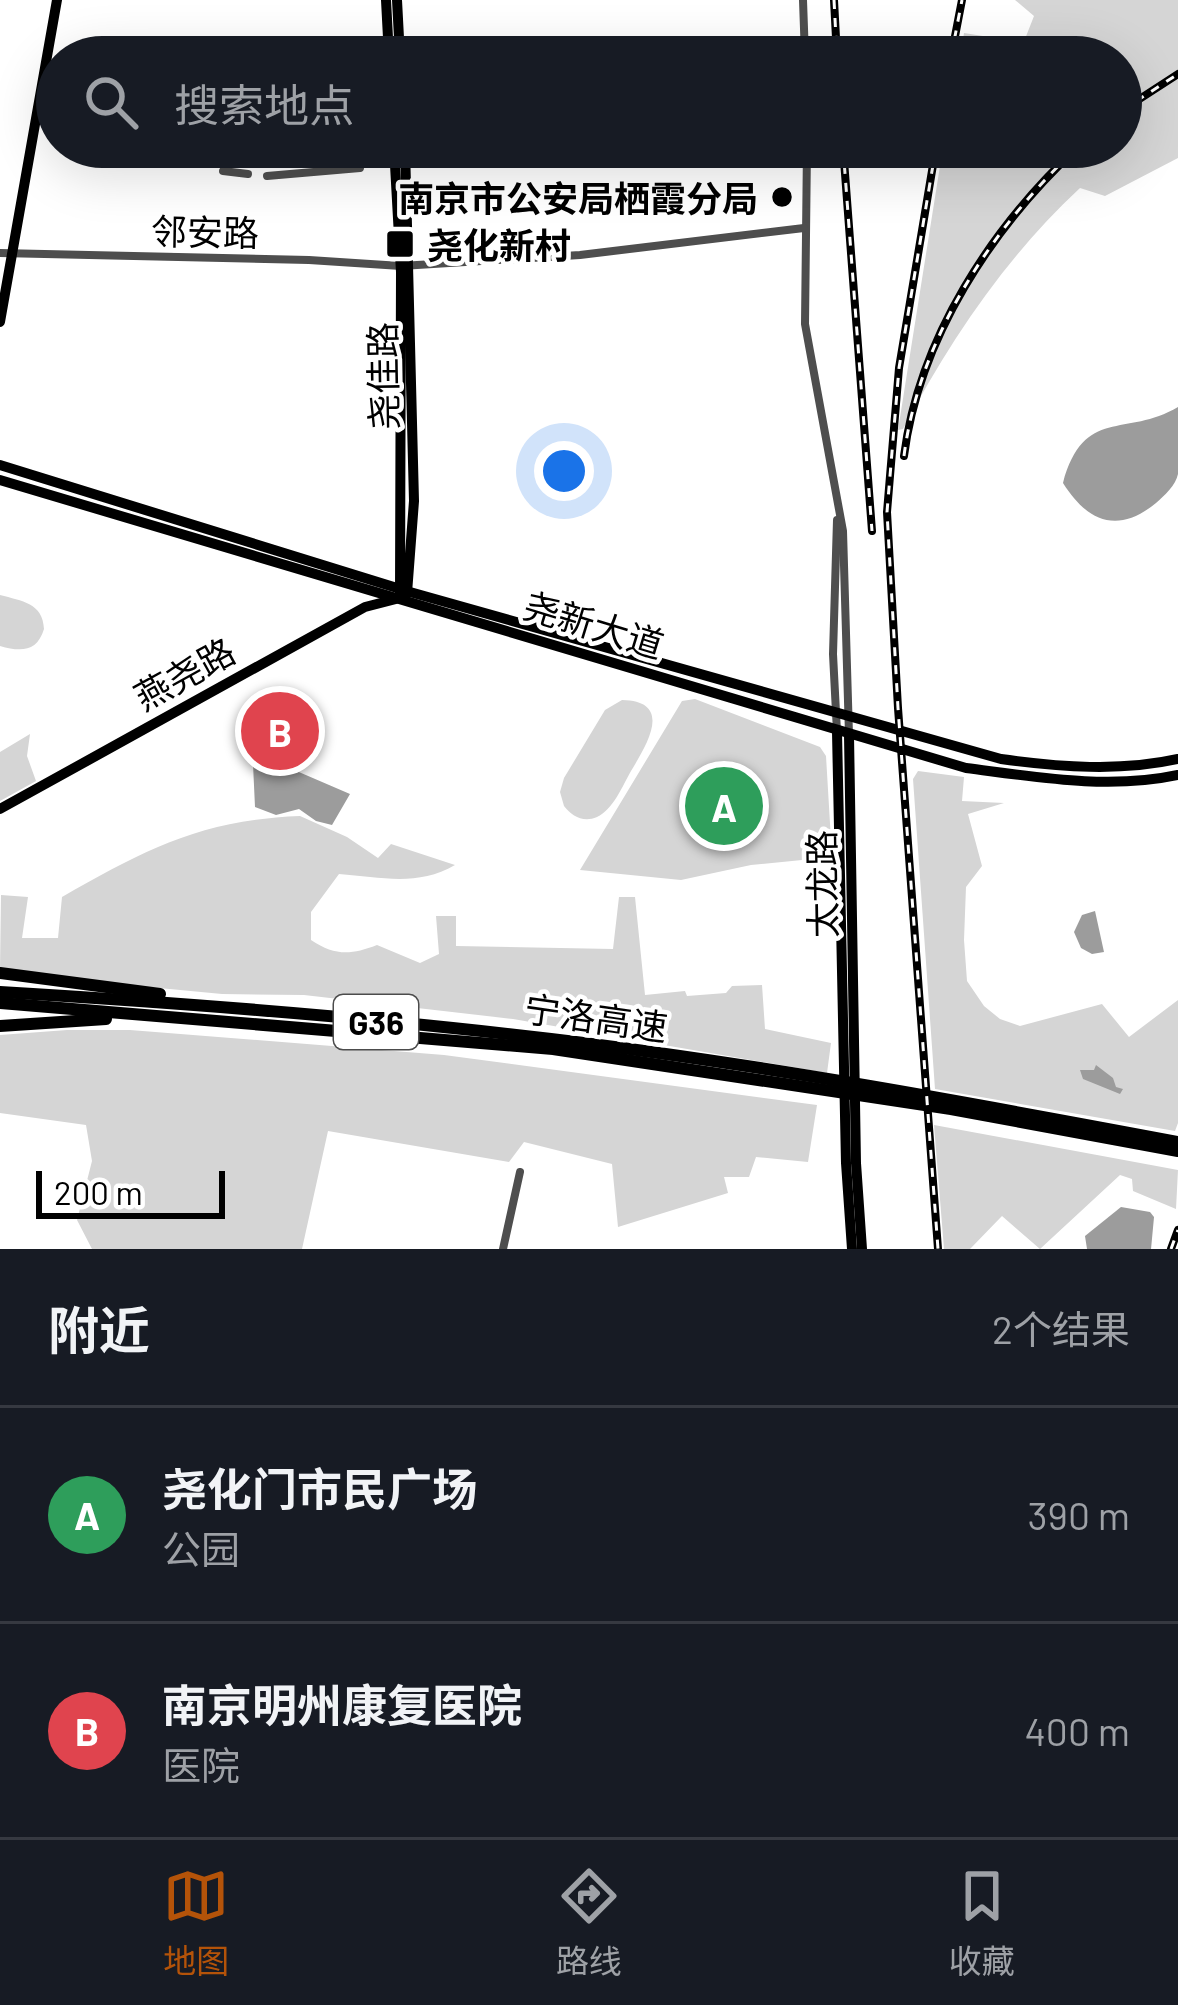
<!DOCTYPE html>
<html lang="zh">
<head>
<meta charset="utf-8">
<style>
  body { margin:0; font-family:Barlow,"Noto Sans SC",sans-serif; background:#242831; color:#f1f3f6 }
  .scale { position:absolute; left:36px; bottom:30px; width:189px; box-sizing:border-box; padding-left:12px; border:6px solid #000; border-top:0; font-size:33px; line-height:42px; white-space:nowrap; color:#000; -webkit-text-stroke:9px #fff; paint-order:stroke }
  .you { position:absolute; left:564px; top:471px; width:42px; height:42px; margin:-30px; border:9px solid #fff; border-radius:50%; background:#1a73e8; box-shadow:0 0 0 18px #1a73e833 }
  .badge { display:grid; place-items:center; width:78px; height:78px; border-radius:50%; background:#b45309; color:#fff; font-size:39px; font-weight:700 }
  .pin { position:absolute; translate:-50% -50%; border:6px solid #fff; box-shadow:0 3px 12px #0006 }
  .list { margin:0; padding:0; list-style:none }
  h2 { display:flex; justify-content:space-between; align-items:center; height:156px; margin:0; padding:0 48px; font-size:51px }
  h2 small { font-size:39px; font-weight:400; color:#9ea1a6 }
  .list li { display:grid; grid-template-columns:78px 1fr auto; gap:36px; align-items:center; box-sizing:border-box; height:216px; padding:0 48px; border-top:3px solid #363941 }
  .list b { display:block; font-size:45px; white-space:nowrap }
  .list p { margin:0; font-size:39px; white-space:nowrap; color:#9ea1a6 }
  .list em { font-size:39px; font-style:normal; color:#9ea1a6 }
  .icon { flex:none; width:66px; height:66px; fill:none; stroke:currentColor; stroke-width:2; stroke-linecap:round; stroke-linejoin:round }
  .map { position:relative; flex:none; width:1178px; height:1249px; overflow:hidden }
  .search { position:absolute; background:#171b24; box-shadow:0 12px 48px #0002; left:36px; right:36px; top:36px; height:132px; display:flex; align-items:center; gap:30px; box-sizing:border-box; padding:0 42px; border-radius:66px; color:#9ea1a6; font-size:45px }
  .sheet { height:588px; background:#171b24 }
  nav { display:flex; justify-content:space-around; align-items:center; box-sizing:border-box; height:168px; border-top:3px solid #363941; background:#171b24; font-size:33px; color:#9ea1a6 }
  nav a { display:grid; justify-items:center; gap:6px }
  nav .on { color:#b45309 }
  .map>svg:first-child { display:block }
</style>
</head>
<body>
<div class="map">
<svg width="1178" height="1249" viewBox="0 0 1178 1249">
  <rect width="100%" height="100%" fill="#fff"/>
  <!-- green -->
  <g fill="#d5d5d5">
    <path d="M1015 0H1178V158L1105 196 1080 188C1006 257 950 340 903 429L898 430 943 147H1121V57H960L964 33 1014 41 1025 39 1034 16Z"/>
    <path d="M0 595C22 601 43 603 44 629 37 652 21 652 0 646Z"/>
    <polygon points="695,699 820,747 826,756 832,857 751,865 681,880 580,870 682,701"/>
    <path d="M622 700C675 701 646 746 631 771 623 785 613 810 597 817 583 823 572 816 564 806L560 792 564 778 605 710Z"/>
    <polygon points="30,734 27,756 36,781 0,801 0,752"/>
    <polygon points="918,771 964,777 962,801 1004,803 968,814 982,866 966,887 964,940 967,981 984,1006 1000,1019 1020,1026 1102,1004 1129,1037 1178,1000 1178,1123 1175,1131 935,1089 913,779"/>
    <path d="M300 816 347 837 378 858 391 844 455 865C417 887 381 877 339 874L311 912V940C335 956 351 955 377 945L420 963 439 954 436 916H456V946L613 949 619 897H635L645 995 685 991 687 996 726 993 732 986 762 985 765 1029 831 1043 827 1073 513 1019 304 995 222 994 75 980 0 969 1 895 28 897 22 938H58L62 897C146 849 201 820 300 816Z"/>
    <polygon points="67,1030 130,1030 444,1055 817,1105 808,1162 756,1157 749,1177 724,1177 728,1193 618,1227 612,1164 524,1142 509,1162 328,1131 302,1249 92,1249 77,1220 92,1161 86,1125 0,1113 0,1035"/>
    <polygon points="934,1125 1178,1170 1176,1209 1133,1191 1132,1179 1120,1175 1040,1249 1002,1216 970,1249 944,1249"/>
  </g>
  <!-- water -->
  <g fill="#9c9c9c">
    <path d="M1178 407C1178 428 1178 453 1178 474 1176 485 1164 496 1156 503 1117 535 1087 521 1063 483 1084 406 1126 438 1178 407Z"/>
    <polygon points="264,757 350,794 332,825 316,821 299,809 276,815 255,807 253,764"/>
    <polygon points="1095,911 1104,952 1092,954 1081,948 1074,932 1082,915"/>
    <polygon points="1096,1065 1113,1078 1116,1087 1123,1089 1120,1094 1083,1079 1080,1070 1094,1070"/>
    <polygon points="1121,1207 1150,1212 1154,1217 1151,1249 1087,1249 1085,1236"/>
  </g>
  <g fill="none" stroke-linecap="round" stroke-linejoin="round">
    <!-- minor -->
    <g stroke="#4e4e4e" stroke-width="8">
      <polyline points="803,0 805,57"/>
      <polyline points="399,47 804,49"/>
      <polyline points="807,147 805,324 843,531 849,735"/>
      <polyline points="223,171 248,174"/>
      <polyline points="267,176 360,168 361,160 382,158"/>
      <polyline points="0,253 309,260 401,266 580,255 804,228"/>
      <polyline points="837,520 833,654 837,732"/>
      <polyline points="503,1249 520,1172"/>
    </g>
    <!-- major -->
    <g stroke="#000" stroke-width="10">
      <polyline points="386,0 389,57"/>
      <polyline points="397,0 400,57"/>
      <polyline points="394,147 401,272 400,593"/>
      <polyline points="405,147 414,501 407,593"/>
      <polyline points="0,322 57,0"/>
      <path d="M0 465 410 592 1001 759C1060 767 1120 772 1178 759"/>
      <path d="M0 480 966 768C1036 777 1109 790 1178 775"/>
      <polyline points="837,732 846,1163 852,1249"/>
      <polyline points="849,735 856,1163 862,1249"/>
      <polyline points="0,809 365,607 396,599"/>
    </g>
    <!-- highway -->
    <g stroke="#000" stroke-width="12">
      <polyline points="0,973 160,994"/>
      <path d="M0 992C184 1003 368 1017 551 1039 761 1064 970 1103 1178 1142"/>
      <polyline points="0,1003 553,1049 951,1109 1178,1151"/>
      <polyline points="0,1026 106,1019"/>
    </g>
    <defs>
      <g id="rail">
        <polyline points="834,0 837,57"/>
        <polyline points="951,57 962,0"/>
        <polyline points="1121,111 1178,74"/>
        <polyline points="843,147 872,531"/>
        <polyline points="936,147 899,368 887,512 898,708 938,1249"/>
        <path d="M904 456C919 338 992 227 1078 147"/>
        <polyline points="1171,1249 1178,1230"/>
      </g>
    </defs>
    <!-- rail casing -->
    <use href="#rail" stroke="#000" stroke-width="8"/>
    <!-- rail -->
    <use href="#rail" stroke="#fff" stroke-width="3" stroke-dasharray="9" stroke-linecap="butt"/>
  </g>
  <!-- markers -->
  <g fill="#000" stroke="#fff" stroke-width="4.5">
    <circle cx="782" cy="197" r="12"/>
    <rect x="385" y="229" width="30" height="30" rx="6"/>
  </g>
  <g text-anchor="middle" dominant-baseline="central" stroke-width="9" stroke-linejoin="round" paint-order="stroke">
    <!-- shield labels -->
    <rect fill="#fff" stroke="#4c4c4c" stroke-width="3" x="334" y="995" width="84" height="54" rx="9"/>
    <g font-size="33" font-weight="bold" fill="#000">
      <text x="376" y="1022">G36</text>
    </g>
    <!-- poi labels -->
    <g font-size="36" font-weight="bold" fill="#000" stroke="#fff" text-anchor="end">
      <text x="758" y="197">南京市公安局栖霞分局</text>
      <text x="427" y="244" text-anchor="start">尧化新村</text>
    </g>
    <!-- street labels -->
    <g font-size="36" fill="#000" stroke="#fff">
      <text transform="translate(205 231) rotate(1)">邻安路</text>
      <text transform="translate(382 376) rotate(-91)">尧佳路</text>
      <text transform="translate(594 624) rotate(17)">尧新大道</text>
      <text transform="translate(184 673) rotate(-29)">燕尧路</text>
      <text transform="translate(821 884) rotate(-91)">太龙路</text>
      <text transform="translate(596 1017) rotate(8)">宁洛高速</text>
    </g>
  </g>
</svg>
<div class="scale">200 m</div>
<div class="you"></div>
<div class="pin badge" style="left:724px;top:806px;background:#2e9e5b">A</div>
<div class="pin badge" style="left:280px;top:731px;background:#e0444e">B</div>
<div class="search"><svg class="icon" aria-label="search" viewBox="0 0 24 24"><circle cx="10" cy="10" r="6"/><path d="M15 15l6 6"/></svg>搜索地点</div>
</div>
<section class="sheet">
<h2>附近<small>2个结果</small></h2>
<ul class="list">
<li><span class="badge" style="background:#2e9e5b">A</span><div><b>尧化门市民广场</b><p>公园</p></div><em>390 m</em></li>
<li><span class="badge" style="background:#e0444e">B</span><div><b>南京明州康复医院</b><p>医院</p></div><em>400 m</em></li>
</ul>
</section>
<nav>
<a class="on"><svg class="icon" aria-label="map" viewBox="0 0 24 24"><path d="M3 6l6-2 6 2 6-2v14l-6 2-6-2-6 2zM9 4v14M15 6v14"/></svg>地图</a>
<a><svg class="icon" aria-label="directions" viewBox="0 0 24 24"><path d="M12 3l9 9-9 9-9-9zM9 14v-3h6M13 9l2 2-2 2"/></svg>路线</a>
<a><svg class="icon" aria-label="saved" viewBox="0 0 24 24"><path d="M7 4h10v16l-5-4-5 4z"/></svg>收藏</a>
</nav>
</body>
</html>
